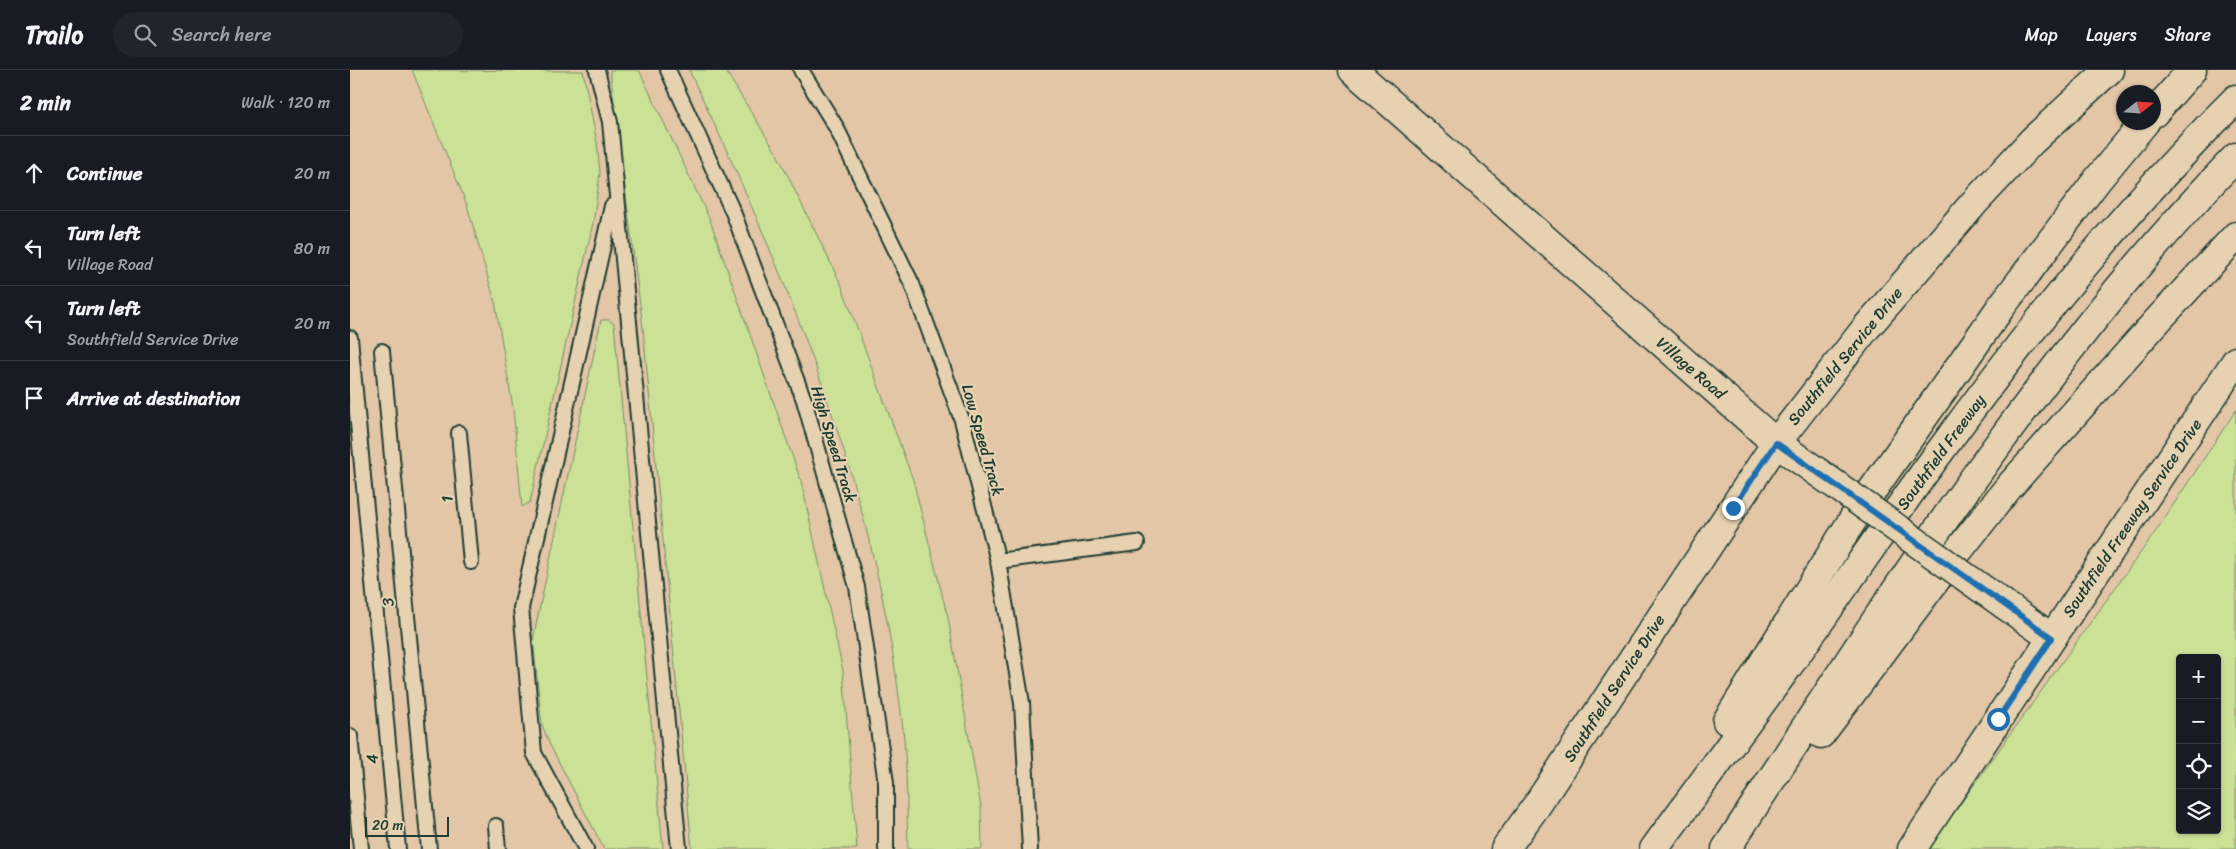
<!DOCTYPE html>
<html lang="en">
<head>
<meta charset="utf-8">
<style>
  body { margin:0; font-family:Sriracha,sans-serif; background:#20242c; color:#f1f3f6 }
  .controls { position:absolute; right:15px; bottom:15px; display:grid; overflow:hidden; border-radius:5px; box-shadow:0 1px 4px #0004 }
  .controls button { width:45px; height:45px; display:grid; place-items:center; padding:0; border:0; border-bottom:1px solid #363941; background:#171b24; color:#f1f3f6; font:25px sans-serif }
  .compass { position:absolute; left:1766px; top:15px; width:45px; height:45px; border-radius:50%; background:#171b24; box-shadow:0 1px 4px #0004; rotate:73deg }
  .scale { position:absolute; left:15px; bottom:12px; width:84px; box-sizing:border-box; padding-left:5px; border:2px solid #1f3d34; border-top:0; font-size:14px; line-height:18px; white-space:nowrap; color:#1f3d34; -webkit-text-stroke:4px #e6d2b0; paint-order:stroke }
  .stop { position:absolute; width:15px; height:15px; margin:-11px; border:4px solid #1f6fb2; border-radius:50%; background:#fff }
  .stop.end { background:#1f6fb2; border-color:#fff; box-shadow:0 1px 5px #0008 }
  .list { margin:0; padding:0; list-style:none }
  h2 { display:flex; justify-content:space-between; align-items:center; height:65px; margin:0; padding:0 20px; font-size:21px }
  h2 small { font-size:16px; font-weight:400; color:#9ea1a6 }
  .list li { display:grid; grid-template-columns:32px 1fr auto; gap:15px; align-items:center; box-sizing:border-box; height:75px; padding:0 20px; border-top:1px solid #363941 }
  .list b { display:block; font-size:19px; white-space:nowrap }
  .list p { margin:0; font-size:16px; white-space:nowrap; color:#9ea1a6 }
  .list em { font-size:16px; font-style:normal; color:#9ea1a6 }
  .icon { flex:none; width:28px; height:28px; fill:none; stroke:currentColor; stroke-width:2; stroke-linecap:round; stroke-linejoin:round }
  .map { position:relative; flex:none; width:1886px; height:779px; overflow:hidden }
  header { display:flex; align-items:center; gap:30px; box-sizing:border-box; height:70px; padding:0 25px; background:#171b24; border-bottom:1px solid #363941 }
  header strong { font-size:24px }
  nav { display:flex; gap:28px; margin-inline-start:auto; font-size:18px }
  .search { width:350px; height:45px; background:#20242c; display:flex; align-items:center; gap:12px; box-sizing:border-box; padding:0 18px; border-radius:28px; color:#9ea1a6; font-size:19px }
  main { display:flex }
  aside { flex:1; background:#171b24 }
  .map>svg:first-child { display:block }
</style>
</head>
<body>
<header>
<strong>Trailo</strong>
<div class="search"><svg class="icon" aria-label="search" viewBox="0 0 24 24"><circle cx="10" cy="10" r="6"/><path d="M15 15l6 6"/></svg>Search here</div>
<nav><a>Map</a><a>Layers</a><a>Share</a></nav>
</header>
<main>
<aside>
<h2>2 min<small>Walk · 120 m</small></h2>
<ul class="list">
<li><svg class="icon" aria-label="ahead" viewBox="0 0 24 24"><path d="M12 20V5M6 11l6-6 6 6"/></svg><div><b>Continue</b></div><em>20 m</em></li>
<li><svg class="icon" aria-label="left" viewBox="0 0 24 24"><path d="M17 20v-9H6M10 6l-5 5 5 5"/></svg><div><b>Turn left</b><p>Village Road</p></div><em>80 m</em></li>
<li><svg class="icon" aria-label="left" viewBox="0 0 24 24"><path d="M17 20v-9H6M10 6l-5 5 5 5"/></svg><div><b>Turn left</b><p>Southfield Service Drive</p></div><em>20 m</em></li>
<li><svg class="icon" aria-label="arrive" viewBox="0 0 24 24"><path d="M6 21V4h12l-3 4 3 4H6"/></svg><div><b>Arrive at destination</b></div></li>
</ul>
</aside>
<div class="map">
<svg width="1886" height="779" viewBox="0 0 1886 779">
  <rect width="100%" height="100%" fill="#e3c6a6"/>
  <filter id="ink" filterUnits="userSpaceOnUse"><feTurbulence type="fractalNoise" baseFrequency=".02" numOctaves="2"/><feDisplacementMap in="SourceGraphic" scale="10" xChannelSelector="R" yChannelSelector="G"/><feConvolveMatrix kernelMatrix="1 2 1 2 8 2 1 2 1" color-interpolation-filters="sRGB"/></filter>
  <g filter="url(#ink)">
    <!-- green -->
    <g fill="#cae196" stroke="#748f65" fill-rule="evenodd">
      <polygon points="62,0 233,1 247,73 250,103 243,153 180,432 172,437 163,338 145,232 117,135"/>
      <polygon points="260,0 289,0 360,150 451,411 493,601 507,779 342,779 293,258"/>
      <path d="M339 0H375L427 84 491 214 563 410 598 548 631 737 632 779H558C557 742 557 705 554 668 550 629 544 589 537 551 500 358 423 176 339 0Z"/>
      <polygon points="251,250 259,250 264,254 313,779 254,779 200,675 192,655 183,569"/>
      <path d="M1886 340V779H1578L1806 461ZM1830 588H1867V760H1830Z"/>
    </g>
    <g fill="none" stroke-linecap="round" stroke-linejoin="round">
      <defs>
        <g id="service">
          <polyline points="247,0 260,52 329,779"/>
          <polyline points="318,0 383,142 454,330 507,517 536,713 536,779"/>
          <polyline points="451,0 486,57 562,214 612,350 648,491 672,633 680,779"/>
          <polyline points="0,268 48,779"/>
          <polyline points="32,281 79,779"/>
          <polyline points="109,363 121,492"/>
          <polyline points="648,491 787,473"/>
          <polyline points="0,666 11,779"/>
          <polyline points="146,756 148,779"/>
          <polyline points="236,779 184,683 171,538 262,136"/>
        </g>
        <g id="tertiary">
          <polyline points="1003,0 1426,373 1466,401"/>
          <polyline points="1655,535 1702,568"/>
        </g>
        <g id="secondary">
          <polyline points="1155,779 1187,735 1426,373 1516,258 1624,133 1682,71 1759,0"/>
          <polyline points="1562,779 1886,291"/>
        </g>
        <g id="motorway">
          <polyline points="1804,43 1842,0"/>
          <polyline points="1377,651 1512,435 1651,237 1748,109 1795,52"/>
          <polyline points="1471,664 1597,495 1658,418 1808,250 1886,166"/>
          <path d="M1304 779C1347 720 1391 661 1434 602 1487 528 1537 453 1591 380 1679 259 1780 134 1886 29"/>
          <path d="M1376 779C1533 539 1686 294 1886 87"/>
        </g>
      </defs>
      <!-- service casing -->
      <use href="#service" stroke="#1f3d34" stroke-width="18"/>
      <!-- tertiary casing -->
      <use href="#tertiary" stroke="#1f3d34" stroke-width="31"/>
      <!-- secondary casing -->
      <use href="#secondary" stroke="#1f3d34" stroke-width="31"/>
      <!-- motorway casing -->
      <use href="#motorway" stroke="#1f3d34" stroke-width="31"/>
      <!-- service -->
      <use href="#service" stroke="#e6d2b0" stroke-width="14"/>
      <!-- tertiary -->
      <use href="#tertiary" stroke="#e6d2b0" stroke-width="28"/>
      <!-- secondary -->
      <use href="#secondary" stroke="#e6d2b0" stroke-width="28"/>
      <!-- motorway -->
      <use href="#motorway" stroke="#e6d2b0" stroke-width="28"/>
      <defs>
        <polyline id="tertiary-bridge" points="1466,401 1655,535"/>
      </defs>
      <!-- tertiary-bridge casing -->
      <use href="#tertiary-bridge" stroke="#1f3d34" stroke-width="31" stroke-linecap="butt"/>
      <!-- tertiary-bridge -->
      <use href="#tertiary-bridge" stroke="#e6d2b0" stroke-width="28"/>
    </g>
  </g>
  <g fill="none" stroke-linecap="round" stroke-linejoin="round" filter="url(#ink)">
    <!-- route -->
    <polyline stroke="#1f6fb2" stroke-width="6" points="1383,438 1426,373 1702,568 1648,649"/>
  </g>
  <g text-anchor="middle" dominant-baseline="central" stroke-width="4.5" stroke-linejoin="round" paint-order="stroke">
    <!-- street labels -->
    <g font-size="16" fill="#1f3d34" stroke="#e6d2b0">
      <text transform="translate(1495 286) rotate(-51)">Southfield Service Drive</text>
      <text transform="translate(1341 298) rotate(41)">Village Road</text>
      <text transform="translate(633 370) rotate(74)">Low Speed Track</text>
      <text transform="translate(484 374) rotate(73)">High Speed Track</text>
      <text transform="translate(1591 382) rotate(-54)">Southfield Freeway</text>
      <text transform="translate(97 429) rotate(-95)">1</text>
      <text transform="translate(1782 448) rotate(-56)">Southfield Freeway Service Drive</text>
      <text transform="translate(38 532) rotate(-95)">3</text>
      <text transform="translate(1264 618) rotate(-57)">Southfield Service Drive</text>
      <text transform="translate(22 689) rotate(-95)">4</text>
    </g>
  </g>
</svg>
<div class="controls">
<button>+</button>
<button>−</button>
<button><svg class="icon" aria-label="locate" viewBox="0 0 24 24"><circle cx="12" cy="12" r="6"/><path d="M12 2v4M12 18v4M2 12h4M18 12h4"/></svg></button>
<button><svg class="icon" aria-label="layers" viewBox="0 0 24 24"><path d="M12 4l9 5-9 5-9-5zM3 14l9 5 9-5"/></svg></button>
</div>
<svg class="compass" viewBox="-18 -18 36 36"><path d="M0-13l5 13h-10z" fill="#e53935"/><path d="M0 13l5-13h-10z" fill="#9ea1a6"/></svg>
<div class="scale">20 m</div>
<div class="stop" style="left:1648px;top:649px"></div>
<div class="stop end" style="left:1383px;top:438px"></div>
</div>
</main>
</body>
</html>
